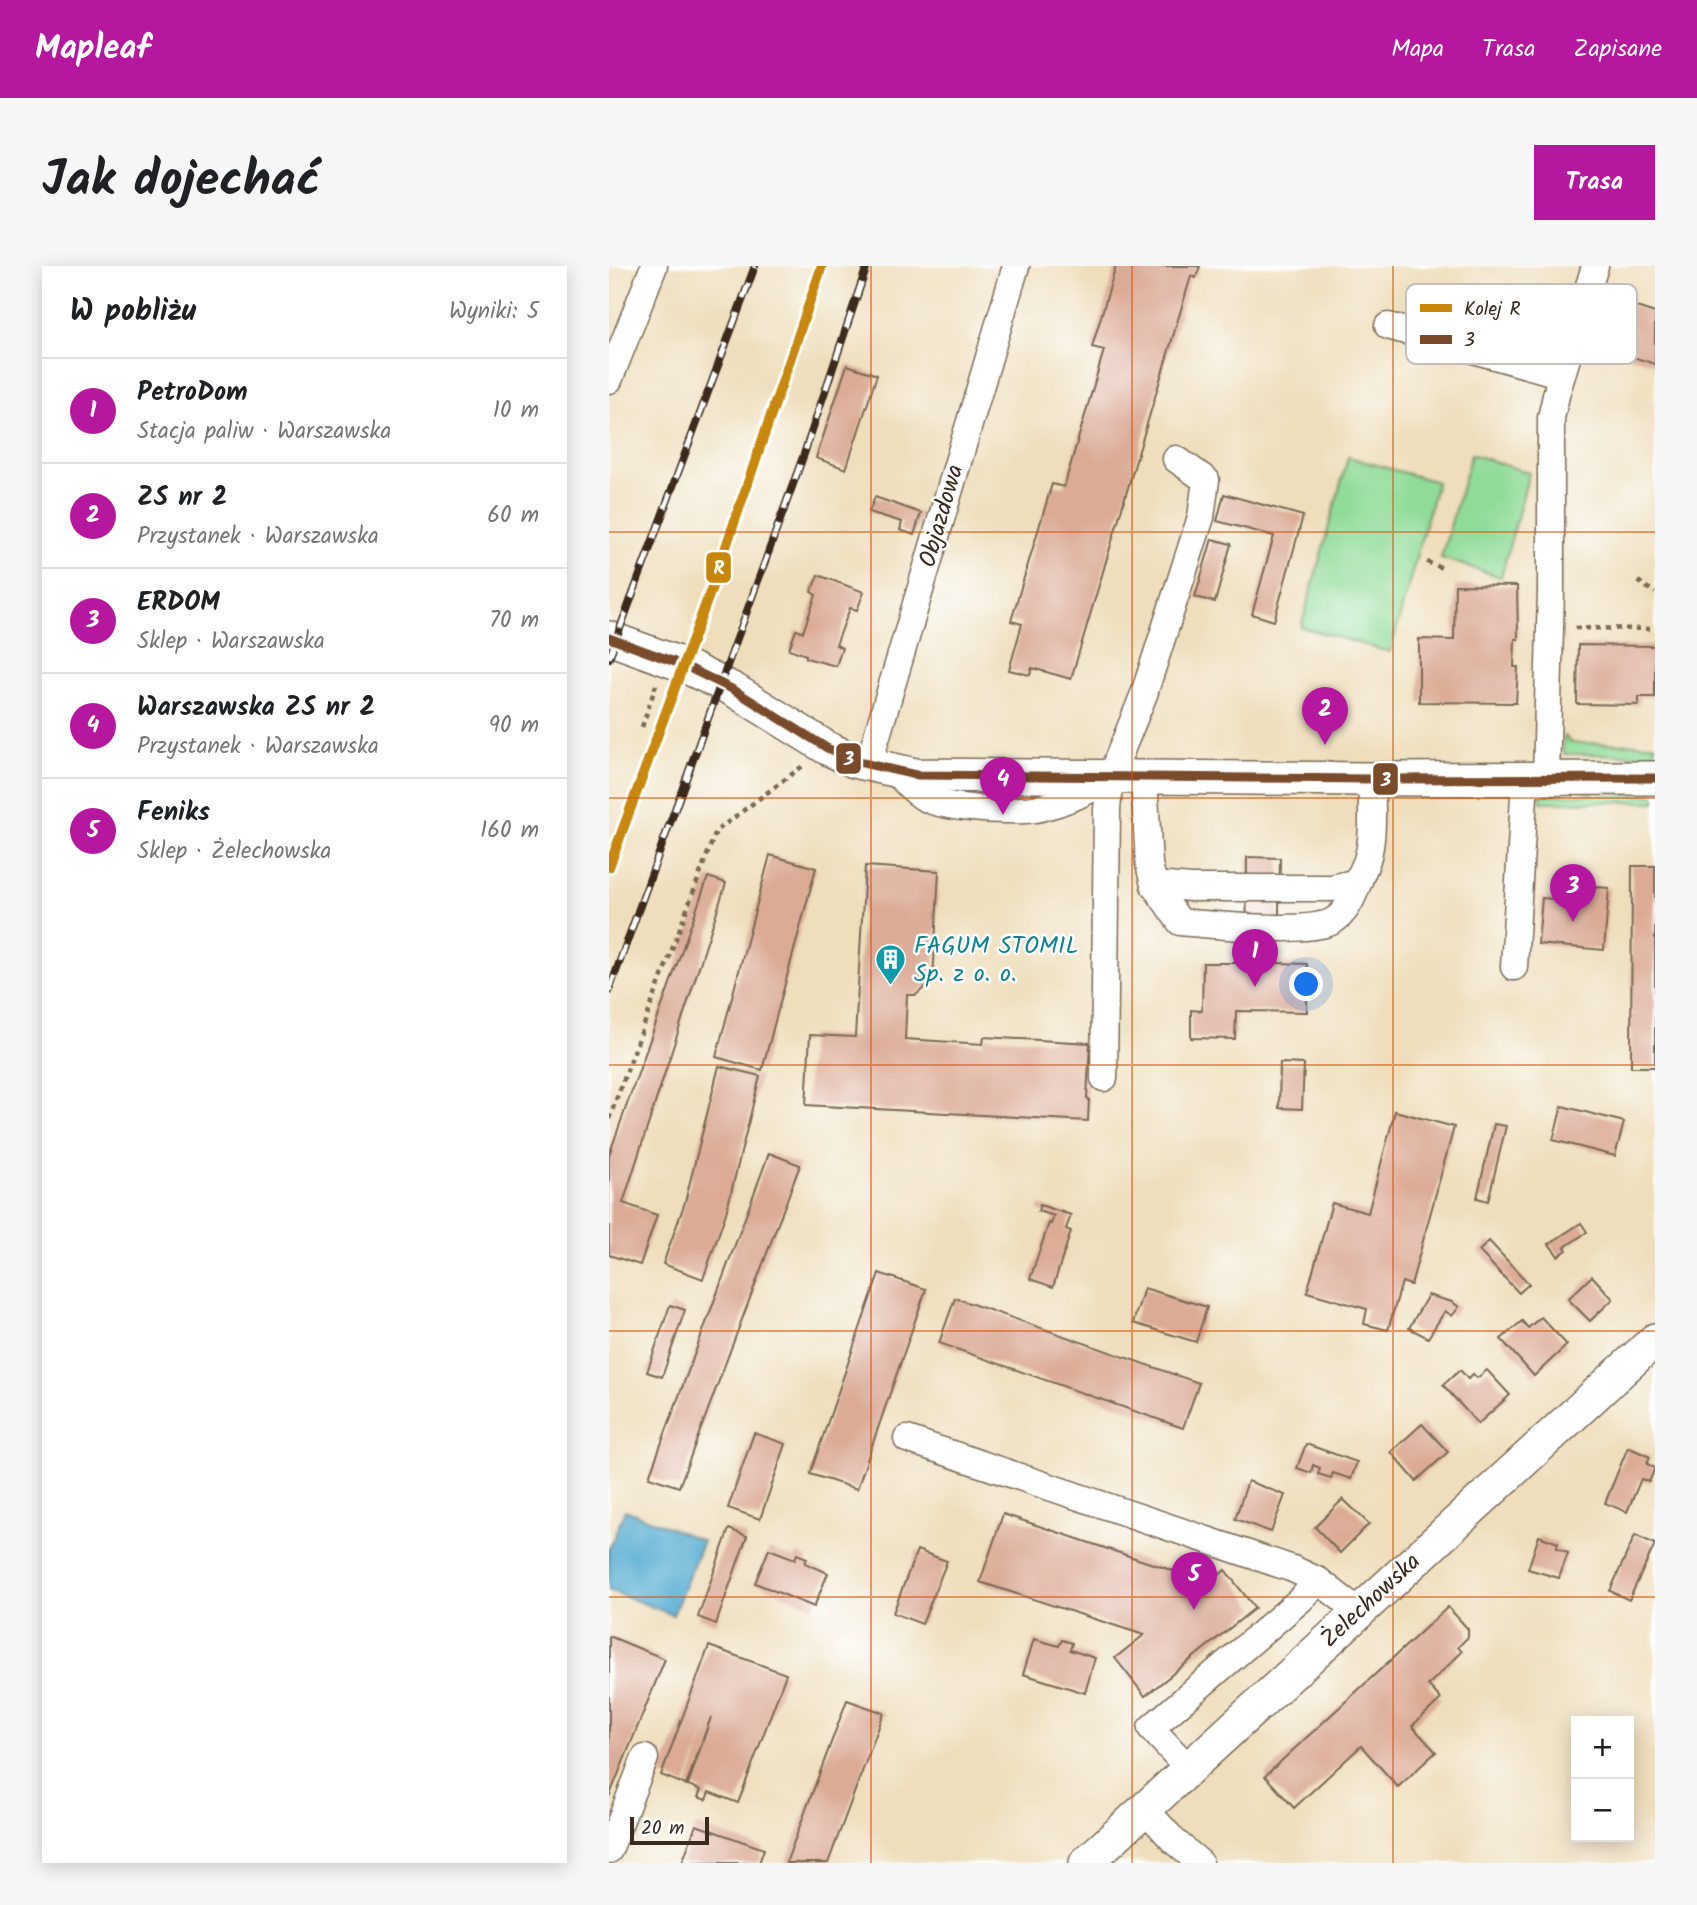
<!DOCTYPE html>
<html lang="pl">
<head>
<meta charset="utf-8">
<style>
  body { margin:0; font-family:Kalam,sans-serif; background:#f6f6f6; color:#202124 }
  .controls { position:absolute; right:21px; bottom:21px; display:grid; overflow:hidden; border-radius:0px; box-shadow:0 4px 18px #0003 }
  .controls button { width:63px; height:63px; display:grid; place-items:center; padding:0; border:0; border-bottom:2px solid #e0e0e0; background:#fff; color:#202124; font:35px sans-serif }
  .scale { position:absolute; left:21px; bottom:18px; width:79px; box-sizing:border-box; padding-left:7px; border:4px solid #3b2a1e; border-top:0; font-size:19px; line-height:24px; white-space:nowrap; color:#3b2a1e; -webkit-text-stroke:5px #fff; paint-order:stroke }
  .you { position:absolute; left:698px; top:719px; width:24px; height:24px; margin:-18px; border:5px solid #fff; border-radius:50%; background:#1a73e8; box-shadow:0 0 0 10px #1a73e833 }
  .badge { display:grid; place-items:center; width:46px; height:46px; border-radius:50%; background:#b5179e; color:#fff; font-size:23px; font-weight:700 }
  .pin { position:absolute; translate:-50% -58px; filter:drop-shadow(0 2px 4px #0008) }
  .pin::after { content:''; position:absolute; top:37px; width:24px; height:21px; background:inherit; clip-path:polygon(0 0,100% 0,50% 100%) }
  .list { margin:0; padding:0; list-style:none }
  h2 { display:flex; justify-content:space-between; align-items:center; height:91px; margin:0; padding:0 28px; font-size:30px }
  h2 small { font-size:23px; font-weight:400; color:#757577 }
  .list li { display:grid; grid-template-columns:46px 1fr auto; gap:21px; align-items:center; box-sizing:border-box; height:105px; padding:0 28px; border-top:2px solid #e0e0e0 }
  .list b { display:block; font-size:26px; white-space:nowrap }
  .list p { margin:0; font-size:23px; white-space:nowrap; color:#757577 }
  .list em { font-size:23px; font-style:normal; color:#757577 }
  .map { position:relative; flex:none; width:1046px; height:1597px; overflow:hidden; border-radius:0px }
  header { display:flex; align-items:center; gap:42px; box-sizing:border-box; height:98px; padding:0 35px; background:#b5179e; color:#fff }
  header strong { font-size:33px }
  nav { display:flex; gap:38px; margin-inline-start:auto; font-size:24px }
  .intro { display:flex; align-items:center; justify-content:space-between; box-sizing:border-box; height:168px; padding:0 42px }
  h1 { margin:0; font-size:49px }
  .button { padding:18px 32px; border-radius:0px; background:#b5179e; color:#fff; font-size:24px; font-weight:700 }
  main { display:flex; gap:42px; padding:0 42px }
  aside { flex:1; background:#fff; border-radius:0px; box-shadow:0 4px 18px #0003 }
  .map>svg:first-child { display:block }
</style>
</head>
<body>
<header>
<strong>Mapleaf</strong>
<nav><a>Mapa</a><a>Trasa</a><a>Zapisane</a></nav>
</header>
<div class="intro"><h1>Jak dojechać</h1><a class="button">Trasa</a></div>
<main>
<aside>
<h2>W pobliżu<small>Wyniki: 5</small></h2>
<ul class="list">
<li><span class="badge">1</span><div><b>PetroDom</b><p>Stacja paliw · Warszawska</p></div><em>10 m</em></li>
<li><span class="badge">2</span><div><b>ZS nr 2</b><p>Przystanek · Warszawska</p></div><em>60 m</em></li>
<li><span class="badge">3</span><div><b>ERDOM</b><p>Sklep · Warszawska</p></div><em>70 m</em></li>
<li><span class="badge">4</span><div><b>Warszawska ZS nr 2</b><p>Przystanek · Warszawska</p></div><em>90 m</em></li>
<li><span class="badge">5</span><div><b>Feniks</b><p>Sklep · Żelechowska</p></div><em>160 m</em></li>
</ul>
</aside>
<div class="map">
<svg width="1046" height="1597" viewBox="0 0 1046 1597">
  <rect width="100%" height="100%" fill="#fff"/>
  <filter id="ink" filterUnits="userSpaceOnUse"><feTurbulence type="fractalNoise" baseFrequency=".0143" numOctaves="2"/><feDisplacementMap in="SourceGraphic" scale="14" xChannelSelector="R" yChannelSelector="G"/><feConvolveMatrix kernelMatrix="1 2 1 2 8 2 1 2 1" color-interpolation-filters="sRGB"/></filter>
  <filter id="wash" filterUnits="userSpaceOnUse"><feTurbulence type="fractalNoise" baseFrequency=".00686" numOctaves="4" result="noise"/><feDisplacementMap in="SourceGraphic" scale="28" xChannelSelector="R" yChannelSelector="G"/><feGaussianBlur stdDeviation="1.57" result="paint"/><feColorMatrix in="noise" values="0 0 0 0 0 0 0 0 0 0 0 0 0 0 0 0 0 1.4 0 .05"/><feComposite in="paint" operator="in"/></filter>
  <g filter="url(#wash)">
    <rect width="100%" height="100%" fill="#eedebc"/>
    <!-- green -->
    <g fill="#90db98" stroke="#66825b" stroke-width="2">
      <polygon points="862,188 920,207 892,311 832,292"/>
      <polygon points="739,191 828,216 781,386 692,361"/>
      <polygon points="956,470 962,477 1046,478 1046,489 955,488 953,479"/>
      <rect x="932" y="529" width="114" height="7"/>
    </g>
    <!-- water -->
    <polygon fill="#53abd0" stroke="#476a77" stroke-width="2" points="16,1244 94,1275 64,1349 0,1324 0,1283"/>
    <g id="blocks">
      <!-- building -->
      <g fill="#dbab96">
        <polygon points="507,0 591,0 587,12 582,10 462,413 423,402 421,409 400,404 413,358 402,355 443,218 455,221 495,84 483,81"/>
        <polygon points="1006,34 1046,47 1046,98 991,81"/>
        <polygon points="238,99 268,109 237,203 207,192"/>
        <polygon points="615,228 694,250 665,355 643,348 665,270 608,255"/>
        <polygon points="266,231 312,247 305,269 291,264 293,256 260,246"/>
        <polygon points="603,273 622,278 606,336 586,331"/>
        <polygon points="209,309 255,326 248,344 241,342 227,379 233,382 227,400 197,392 197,389 180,383 187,364 194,366 207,329 202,326"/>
        <polygon points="846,319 908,320 909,370 909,373 906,373 905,401 909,401 907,437 810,436 810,373 845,374"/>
        <polygon points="969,379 1046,380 1046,431 1030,431 1030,439 968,438"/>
        <polygon points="161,589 207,602 153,804 107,791"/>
        <polygon points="638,591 671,592 669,697 698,698 698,746 627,745 626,773 582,772 582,744 593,745 594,697 637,697"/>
        <polygon points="256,600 330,605 324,714 307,729 298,729 296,773 374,778 375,771 481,777 478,832 480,833 479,855 197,839 201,769 246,771"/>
        <polygon points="1023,600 1046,600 1046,801 1022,801"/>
        <polygon points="99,611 117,617 14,937 48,949 31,999 0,989 0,889"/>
        <polygon points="975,620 1000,622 995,684 929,678 933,632 954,634 955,625 974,627"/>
        <polygon points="671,797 695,798 693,843 670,842"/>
        <polygon points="110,800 151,810 117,947 94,1013 54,998 76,936"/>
        <polygon points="953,840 1015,856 1006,890 944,874"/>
        <polygon points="786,845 845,861 802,1019 793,1016 779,1064 755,1058 758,1043 698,1026 723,937 759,947"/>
        <polygon points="885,858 897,860 879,935 868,932"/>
        <polygon points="160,887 191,899 70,1221 40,1211"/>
        <polygon points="431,939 462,949 457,963 462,965 444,1021 421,1013 440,957 442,958 445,950 429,945"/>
        <polygon points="972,957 978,966 956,981 958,984 949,990 940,978"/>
        <polygon points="880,975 920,1018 910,1027 870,985"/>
        <polygon points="270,1007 317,1023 248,1223 201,1208"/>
        <polygon points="983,1010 1004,1033 981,1055 959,1033"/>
        <polygon points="535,1022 598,1041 587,1076 524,1057"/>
        <polygon points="819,1029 843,1036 850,1041 843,1050 836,1045 819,1072 800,1062"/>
        <polygon points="346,1032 590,1117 574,1162 330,1077"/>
        <polygon points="61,1039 76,1044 53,1111 38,1106"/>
        <polygon points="932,1051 958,1079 925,1110 892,1073 913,1055 919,1062"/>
        <polygon points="851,1104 859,1113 864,1108 868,1112 878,1104 901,1129 869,1158 834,1119"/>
        <polygon points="813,1158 839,1186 807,1215 782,1186"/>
        <polygon points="145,1167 177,1178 151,1253 119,1242"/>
        <polygon points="697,1178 748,1196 742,1213 724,1207 722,1212 709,1208 711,1202 704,1199 702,1207 688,1202"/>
        <polygon points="1019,1181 1041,1191 1038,1198 1046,1202 1040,1216 1032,1213 1018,1246 996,1237"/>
        <polygon points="639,1215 676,1229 662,1266 626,1253"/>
        <polygon points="734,1233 760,1258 731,1287 706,1261"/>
        <polygon points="394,1248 601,1317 616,1304 646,1342 536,1430 506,1392 535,1369 371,1316"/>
        <polygon points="120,1263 138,1270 107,1358 89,1351"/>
        <polygon points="1026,1269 1046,1278 1020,1334 1001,1325"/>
        <polygon points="930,1270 949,1277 948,1282 959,1287 950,1312 919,1303"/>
        <polygon points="160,1283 186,1293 188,1288 198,1292 196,1297 219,1307 205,1341 146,1317"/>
        <polygon points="308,1284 338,1295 313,1358 284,1347"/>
        <polygon points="839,1341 859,1363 859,1371 849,1381 853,1386 819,1419 832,1433 803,1460 827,1486 789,1521 752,1480 685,1542 656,1510"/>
        <polygon points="0,1370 56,1393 0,1531"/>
        <polygon points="425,1373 450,1380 453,1374 463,1377 461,1384 486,1392 476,1427 414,1408"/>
        <polygon points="100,1380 177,1408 129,1537 100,1526 97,1534 89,1531 92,1524 79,1519 102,1451 77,1519 52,1509"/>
        <polygon points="238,1434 275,1447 219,1597 177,1597"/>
        <polygon points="87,1559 155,1583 150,1597 73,1597"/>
      </g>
    </g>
  </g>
  <g filter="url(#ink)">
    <use href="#blocks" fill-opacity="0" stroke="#7a6955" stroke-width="2"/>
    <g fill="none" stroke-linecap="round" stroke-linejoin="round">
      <defs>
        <g id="minor">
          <polyline points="779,60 953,109"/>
          <polyline points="0,114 45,0"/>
          <polyline points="259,500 407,0"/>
          <path d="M286 505C294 514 303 524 314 531 333 543 409 547 431 542 457 536 479 526 501 512"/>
          <path d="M535 512 540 598 545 619 571 656C604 659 694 668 722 656 741 647 748 619 755 601"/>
          <polyline points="937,513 942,324 942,152 948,125 986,0"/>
          <path d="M545 619 583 622H723C729 620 740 619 745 616 768 597 763 540 762 513"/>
          <polyline points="905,701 916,513"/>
          <polyline points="495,812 498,544 501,512 535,428 592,251 597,214 567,193"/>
          <polyline points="298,1173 684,1303 710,1315 750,1346"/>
          <polyline points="580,1503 542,1462 691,1334 710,1315"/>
          <polyline points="536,1543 565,1575 591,1597"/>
          <polyline points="0,1584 36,1492"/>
        </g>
        <g id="major">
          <polyline points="0,372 74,399 125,424 218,482 245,495 307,509 762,513 1046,512"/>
          <polyline points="477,1597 1046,1074"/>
        </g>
      </defs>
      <!-- minor casing -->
      <use href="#minor" stroke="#7a6955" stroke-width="29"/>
      <!-- major casing -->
      <use href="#major" stroke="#7a6955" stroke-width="36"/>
      <!-- path -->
      <g stroke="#7a6955" stroke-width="4.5" stroke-dasharray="5 5" stroke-linecap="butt">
        <polyline points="818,296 836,303"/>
        <polyline points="1029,315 1046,327"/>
        <polyline points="966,362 1046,363"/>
        <polyline points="33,461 47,419"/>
        <polyline points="0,853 107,565 195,499"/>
      </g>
      <!-- minor -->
      <use href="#minor" stroke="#fff" stroke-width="26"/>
      <!-- major -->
      <use href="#major" stroke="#fff" stroke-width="33"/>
      <defs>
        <g id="rail">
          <polyline points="0,392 146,0"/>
          <polyline points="0,725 195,188 258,0"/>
        </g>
      </defs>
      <!-- rail casing -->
      <use href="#rail" stroke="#3b2a1e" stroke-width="8"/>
      <!-- rail -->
      <use href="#rail" stroke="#fff" stroke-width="5" stroke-dasharray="16" stroke-linecap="butt"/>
      <defs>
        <polyline id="bus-1" points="0,372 74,399 125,424 218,482 245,495 307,509 762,513 1046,512"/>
      </defs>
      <!-- bus-1 casing -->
      <use href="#bus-1" stroke="#fff" stroke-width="14"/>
      <!-- bus-1 -->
      <use href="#bus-1" stroke="#7a4b2a" stroke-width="9"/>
      <defs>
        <polyline id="rail-1" points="0,601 107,310 213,0"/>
      </defs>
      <!-- rail-1 casing -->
      <use href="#rail-1" stroke="#fff" stroke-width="16"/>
      <!-- rail-1 -->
      <use href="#rail-1" stroke="#c88708" stroke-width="10"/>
    </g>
  </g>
  <!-- grid -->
  <path fill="none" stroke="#d7540e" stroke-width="2" stroke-opacity="0.55" d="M262 0V1597M523 0V1597M784 0V1597M0 266H1046M0 532H1046M0 799H1046M0 1065H1046M0 1331H1046"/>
  <!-- icons -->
  <defs>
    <symbol id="building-pin" viewBox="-11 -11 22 30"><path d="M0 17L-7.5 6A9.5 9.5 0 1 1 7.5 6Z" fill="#0f9aa8" stroke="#fff"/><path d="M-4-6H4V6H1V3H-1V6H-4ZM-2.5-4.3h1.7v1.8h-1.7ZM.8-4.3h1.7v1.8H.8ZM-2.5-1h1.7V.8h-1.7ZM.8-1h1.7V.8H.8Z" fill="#fff"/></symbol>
  </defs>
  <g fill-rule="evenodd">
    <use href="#building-pin" x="264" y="676" width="35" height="47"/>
  </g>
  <g text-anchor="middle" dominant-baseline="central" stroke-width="5" stroke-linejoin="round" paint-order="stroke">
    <!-- street labels -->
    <g font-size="24" fill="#3b2a1e" stroke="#fff">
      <text transform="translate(333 250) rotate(-74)">Objazdowa</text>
      <text transform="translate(762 1335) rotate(-43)">Żelechowska</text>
    </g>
    <!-- culture labels -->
    <g font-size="24" fill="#0d838f" stroke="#fff" text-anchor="start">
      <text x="305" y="680">FAGUM STOMIL<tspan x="305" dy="28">Sp. z o. o.</tspan></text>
    </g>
  </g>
  <!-- legend -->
  <rect x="797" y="18" width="231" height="80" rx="10" fill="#fff" stroke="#c4bfbc" stroke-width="2"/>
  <rect x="811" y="38" width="32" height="8" fill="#c88708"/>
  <rect x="811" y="69" width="32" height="9" fill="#7a4b2a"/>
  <g font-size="19" fill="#3b2a1e">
    <text x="855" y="49">Kolej R</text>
    <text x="855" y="80">3</text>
  </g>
  <g stroke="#fff" stroke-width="2.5">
    <rect x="96" y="285" width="27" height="33" rx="7" fill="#c88708"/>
    <rect x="226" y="476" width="27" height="33" rx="7" fill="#7a4b2a"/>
    <rect x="763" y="496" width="27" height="34" rx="7" fill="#7a4b2a"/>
  </g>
  <g font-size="19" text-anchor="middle" font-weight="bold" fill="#fff">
    <text x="110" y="308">R</text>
    <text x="240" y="499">3</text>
    <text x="777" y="520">3</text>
  </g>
</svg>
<div class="controls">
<button>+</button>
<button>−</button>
</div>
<div class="scale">20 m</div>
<div class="you"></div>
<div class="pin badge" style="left:646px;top:721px">1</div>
<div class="pin badge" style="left:716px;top:479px">2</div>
<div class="pin badge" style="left:964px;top:656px">3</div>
<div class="pin badge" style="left:394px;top:549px">4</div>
<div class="pin badge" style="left:585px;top:1344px">5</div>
</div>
</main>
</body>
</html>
